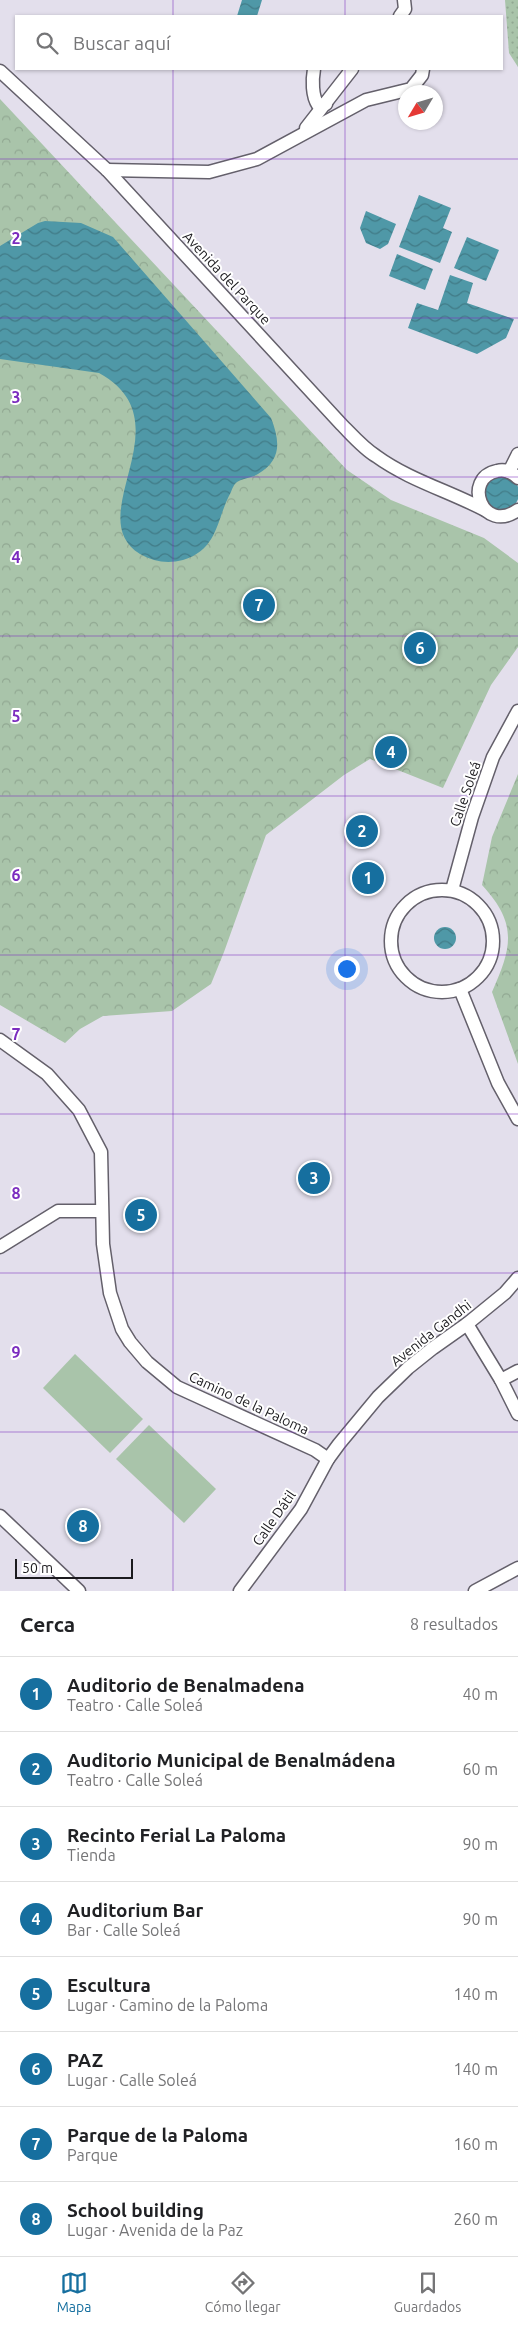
<!DOCTYPE html>
<html lang="es">
<head>
<meta charset="utf-8">
<style>
  body { margin:0; font-family:Ubuntu,sans-serif; background:#f2f2f2; color:#202124 }
  .compass { position:absolute; left:398px; top:85px; width:45px; height:45px; border-radius:50%; background:#fff; box-shadow:0 1px 4px #0004; rotate:232deg }
  .scale { position:absolute; left:15px; bottom:12px; width:118px; box-sizing:border-box; padding-left:5px; border:2px solid #1b1a1e; border-top:0; font-size:14px; line-height:18px; white-space:nowrap; color:#1b1a1e; -webkit-text-stroke:4px #fff; paint-order:stroke }
  .you { position:absolute; left:346px; top:968px; width:18px; height:18px; margin:-12px; border:4px solid #fff; border-radius:50%; background:#1a73e8; box-shadow:0 0 0 8px #1a73e833 }
  .badge { display:grid; place-items:center; width:32px; height:32px; border-radius:50%; background:#166f9f; color:#fff; font-size:16px; font-weight:700 }
  .pin { position:absolute; translate:-50% -50%; border:2px solid #fff; box-shadow:0 1px 5px #0006 }
  .list { margin:0; padding:0; list-style:none }
  h2 { display:flex; justify-content:space-between; align-items:center; height:65px; margin:0; padding:0 20px; font-size:21px }
  h2 small { font-size:16px; font-weight:400; color:#757577 }
  .list li { display:grid; grid-template-columns:32px 1fr auto; gap:15px; align-items:center; box-sizing:border-box; height:75px; padding:0 20px; border-top:1px solid #e0e0e0 }
  .list b { display:block; font-size:19px; white-space:nowrap }
  .list p { margin:0; font-size:16px; white-space:nowrap; color:#757577 }
  .list em { font-size:16px; font-style:normal; color:#757577 }
  .icon { flex:none; width:28px; height:28px; fill:none; stroke:currentColor; stroke-width:2; stroke-linecap:round; stroke-linejoin:round }
  .map { position:relative; flex:none; width:518px; height:1591px; overflow:hidden }
  .search { position:absolute; background:#fff; box-shadow:0 1px 4px #0004; left:15px; right:15px; top:15px; height:55px; display:flex; align-items:center; gap:12px; box-sizing:border-box; padding:0 18px; border-radius:0px; color:#757577; font-size:19px }
  .sheet { height:665px; background:#fff }
  nav { display:flex; justify-content:space-around; align-items:center; box-sizing:border-box; height:70px; border-top:1px solid #e0e0e0; background:#fff; font-size:14px; color:#757577 }
  nav a { display:grid; justify-items:center; gap:2px }
  nav .on { color:#166f9f }
  .map>svg:first-child { display:block }
</style>
</head>
<body>
<div class="map">
<svg width="518" height="1591" viewBox="0 0 518 1591">
  <defs>
    <pattern id="forest-crowns" width="20" height="18" patternUnits="userSpaceOnUse" patternTransform="scale(1.25)"><rect width="20" height="18" fill="#a9c4aa"/><path d="M2 6a3 3 0 1 1 6 0M12 15a3 3 0 1 1 6 0" fill="none" stroke="#91a892"/></pattern>
    <pattern id="garden-dots" width="8" height="8" patternUnits="userSpaceOnUse" patternTransform="scale(1.25)"><rect width="8" height="8" fill="#a9c4aa"/><path d="M2 2h.1M6 6h.1" fill="none" stroke="#91a892" stroke-width="1.8" stroke-linecap="round"/></pattern>
    <pattern id="water-waves" width="16" height="10" patternUnits="userSpaceOnUse" patternTransform="scale(1.25)"><rect width="16" height="10" fill="#4f98a7"/><path d="M0 5q4-4 8 0t8 0" fill="none" stroke="#417b87"/></pattern>
  </defs>
  <rect width="100%" height="100%" fill="#e3dfec"/>
  <!-- forest -->
  <g fill="url(#forest-crowns)">
    <polygon points="0,99 347,470 391,500 484,538 518,563 518,647 491,685 443,788 370,759 344,775 266,835 224,952 211,984 172,1011 103,1016 80,1029 65,1043 0,1005"/>
    <path d="M518 774V1064L492 992C512 947 518 924 482 885L492 837Z"/>
  </g>
  <!-- garden -->
  <polygon fill="url(#garden-dots)" points="505,0 518,0 518,67 509,53"/>
  <!-- pitch -->
  <g fill="#a9c4aa">
    <polygon points="75,1354 143,1419 110,1453 43,1388"/>
    <polygon points="149,1425 216,1489 184,1523 116,1459"/>
  </g>
  <!-- water -->
  <g fill="url(#water-waves)">
    <polygon points="242,0 262,0 257,16 237,16"/>
    <polygon points="419,195 451,208 443,228 452,232 440,263 399,247"/>
    <polygon points="366,211 396,224 388,244 380,249 366,243 360,228"/>
    <path d="M45 221 81 223 113 237 271 418C280 441 282 460 258 474 252 478 242 478 237 482 234 484 232 489 231 492 216 519 219 549 183 560 168 564 154 562 140 554 79 516 188 422 99 373L0 359V246L38 223Z"/>
    <polygon points="467,237 499,250 486,281 454,268"/>
    <polygon points="397,254 433,269 425,290 389,276"/>
    <polygon points="450,275 473,283 467,303 514,319 506,338 477,354 408,328 417,303 438,310"/>
    <circle cx="501" cy="493" r="18"/>
    <circle cx="445" cy="938" r="11"/>
  </g>
  <g fill="none" stroke-linecap="round" stroke-linejoin="round">
    <defs>
      <g id="minor">
        <polyline points="400,16 405,9 404,0"/>
        <path d="M314 69C312 80 312 96 318 105L326 104"/>
        <path d="M0 71 107 170 341 424C352 435 363 448 376 456 409 480 449 491 485 510"/>
        <polyline points="306,128 352,69"/>
        <polyline points="107,170 209,172 257,159 366,100 411,89 422,75 423,69"/>
        <polyline points="509,472 518,454"/>
        <path d="M518 478C512 472 505 469 497 471 462 478 482 535 518 510"/>
        <polyline points="452,890 472,817 493,757 518,711"/>
        <circle cx="442" cy="941" r="51"/>
        <polyline points="460,989 498,1083 518,1119"/>
        <polyline points="0,1040 47,1074 79,1110 101,1152 103,1244 110,1293 122,1329 130,1342 147,1362 177,1387 315,1450 328,1459"/>
        <polyline points="0,1247 58,1211 101,1211"/>
        <polyline points="467,1324 501,1380 518,1414"/>
        <polyline points="501,1380 518,1371"/>
        <polyline points="0,1516 79,1591"/>
        <polyline points="240,1591 301,1509 328,1459 339,1444 378,1397 408,1368 433,1348 467,1324 505,1293 518,1278"/>
        <polyline points="475,1591 518,1568"/>
      </g>
    </defs>
    <!-- minor casing -->
    <use href="#minor" stroke="#64606b" stroke-width="15"/>
    <!-- minor -->
    <use href="#minor" stroke="#fff" stroke-width="12"/>
  </g>
  <!-- grid -->
  <path fill="none" stroke="#7b2cbf" stroke-width="1" stroke-opacity="0.55" d="M173 0V16M345 0V16M173 69V1591M345 69V1591M0 159H518M0 318H518M0 477H518M0 636H518M0 796H518M0 955H518M0 1114H518M0 1273H518M0 1432H518"/>
  <g text-anchor="middle" dominant-baseline="central" stroke-width="4" stroke-linejoin="round" paint-order="stroke">
    <!-- street labels -->
    <g font-size="14" fill="#1b1a1e" stroke="#fff">
      <text transform="translate(227 278) rotate(47)">Avenida del Parque</text>
      <text transform="translate(465 794) rotate(-71)">Calle Soleá</text>
      <text transform="translate(431 1333) rotate(-38)">Avenida Gandhi</text>
      <text transform="translate(249 1403) rotate(25)">Camino de la Paloma</text>
      <text transform="translate(274 1518) rotate(-55)">Calle Dátil</text>
    </g>
  </g>
  <g font-size="16" text-anchor="middle" font-weight="bold" fill="#7b2cbf" stroke="#fff" stroke-width="4" stroke-linejoin="round" paint-order="stroke">
    <text x="16" y="244">2</text>
    <text x="16" y="403">3</text>
    <text x="16" y="563">4</text>
    <text x="16" y="722">5</text>
    <text x="16" y="881">6</text>
    <text x="16" y="1040">7</text>
    <text x="16" y="1199">8</text>
    <text x="16" y="1358">9</text>
  </g>
</svg>
<svg class="compass" viewBox="-18 -18 36 36"><path d="M0-13l5 13h-10z" fill="#e53935"/><path d="M0 13l5-13h-10z" fill="#757577"/></svg>
<div class="scale">50 m</div>
<div class="you"></div>
<div class="pin badge" style="left:368px;top:878px">1</div>
<div class="pin badge" style="left:362px;top:831px">2</div>
<div class="pin badge" style="left:314px;top:1178px">3</div>
<div class="pin badge" style="left:391px;top:752px">4</div>
<div class="pin badge" style="left:141px;top:1215px">5</div>
<div class="pin badge" style="left:420px;top:648px">6</div>
<div class="pin badge" style="left:259px;top:605px">7</div>
<div class="pin badge" style="left:83px;top:1526px">8</div>
<div class="search"><svg class="icon" aria-label="search" viewBox="0 0 24 24"><circle cx="10" cy="10" r="6"/><path d="M15 15l6 6"/></svg>Buscar aquí</div>
</div>
<section class="sheet">
<h2>Cerca<small>8 resultados</small></h2>
<ul class="list">
<li><span class="badge">1</span><div><b>Auditorio de Benalmadena</b><p>Teatro · Calle Soleá</p></div><em>40 m</em></li>
<li><span class="badge">2</span><div><b>Auditorio Municipal de Benalmádena</b><p>Teatro · Calle Soleá</p></div><em>60 m</em></li>
<li><span class="badge">3</span><div><b>Recinto Ferial La Paloma</b><p>Tienda</p></div><em>90 m</em></li>
<li><span class="badge">4</span><div><b>Auditorium Bar</b><p>Bar · Calle Soleá</p></div><em>90 m</em></li>
<li><span class="badge">5</span><div><b>Escultura</b><p>Lugar · Camino de la Paloma</p></div><em>140 m</em></li>
<li><span class="badge">6</span><div><b>PAZ</b><p>Lugar · Calle Soleá</p></div><em>140 m</em></li>
<li><span class="badge">7</span><div><b>Parque de la Paloma</b><p>Parque</p></div><em>160 m</em></li>
<li><span class="badge">8</span><div><b>School building</b><p>Lugar · Avenida de la Paz</p></div><em>260 m</em></li>
</ul>
</section>
<nav>
<a class="on"><svg class="icon" aria-label="map" viewBox="0 0 24 24"><path d="M3 6l6-2 6 2 6-2v14l-6 2-6-2-6 2zM9 4v14M15 6v14"/></svg>Mapa</a>
<a><svg class="icon" aria-label="directions" viewBox="0 0 24 24"><path d="M12 3l9 9-9 9-9-9zM9 14v-3h6M13 9l2 2-2 2"/></svg>Cómo llegar</a>
<a><svg class="icon" aria-label="saved" viewBox="0 0 24 24"><path d="M7 4h10v16l-5-4-5 4z"/></svg>Guardados</a>
</nav>
</body>
</html>
